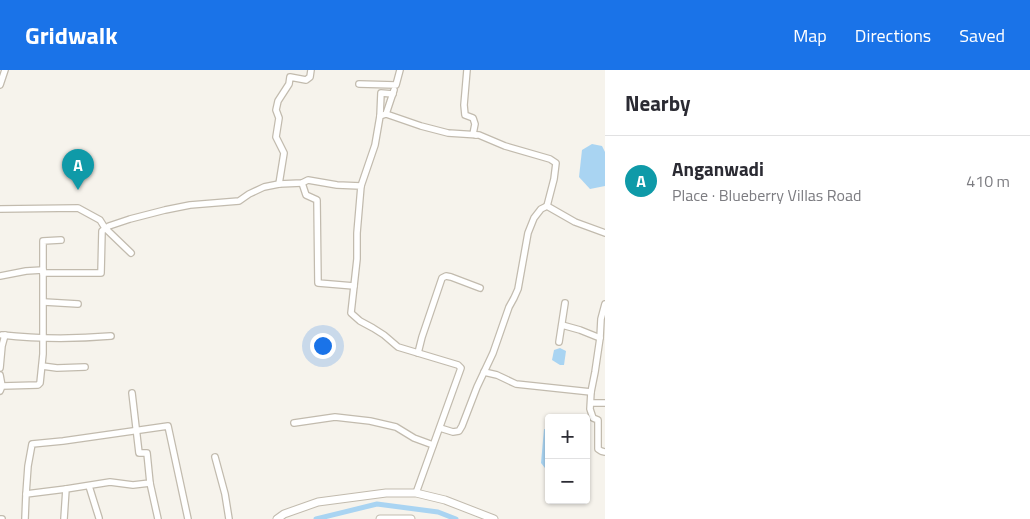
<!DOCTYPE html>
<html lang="en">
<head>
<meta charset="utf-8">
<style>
  body { margin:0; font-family:"Titillium Web",sans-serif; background:#f7f7f7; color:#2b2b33 }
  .controls { position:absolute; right:15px; bottom:15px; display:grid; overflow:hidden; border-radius:5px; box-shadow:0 1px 4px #0004 }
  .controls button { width:45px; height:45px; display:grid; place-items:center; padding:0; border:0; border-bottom:1px solid #e1e1e2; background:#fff; color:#2b2b33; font:25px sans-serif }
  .you { position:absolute; left:322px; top:275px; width:18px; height:18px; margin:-12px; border:4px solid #fff; border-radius:50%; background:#1a73e8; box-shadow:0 0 0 8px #1a73e833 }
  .badge { display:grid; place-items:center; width:32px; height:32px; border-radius:50%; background:#1a73e8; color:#fff; font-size:16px; font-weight:700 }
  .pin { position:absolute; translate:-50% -41px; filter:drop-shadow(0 1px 2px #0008) }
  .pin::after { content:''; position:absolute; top:26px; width:18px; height:15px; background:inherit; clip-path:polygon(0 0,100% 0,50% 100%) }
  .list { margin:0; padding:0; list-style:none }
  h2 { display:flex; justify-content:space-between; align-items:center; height:65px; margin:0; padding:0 20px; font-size:21px }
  h2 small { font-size:16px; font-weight:400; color:#7c7c81 }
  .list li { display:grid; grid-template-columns:32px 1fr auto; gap:15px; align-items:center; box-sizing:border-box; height:90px; padding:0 20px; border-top:1px solid #e1e1e2 }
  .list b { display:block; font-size:19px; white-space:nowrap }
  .list p { margin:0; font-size:16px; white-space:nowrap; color:#7c7c81 }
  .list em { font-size:16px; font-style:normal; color:#7c7c81 }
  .map { position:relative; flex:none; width:605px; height:449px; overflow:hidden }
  header { display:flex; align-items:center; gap:30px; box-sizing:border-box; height:70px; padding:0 25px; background:#1a73e8; color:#fff }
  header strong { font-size:24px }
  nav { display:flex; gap:28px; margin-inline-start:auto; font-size:18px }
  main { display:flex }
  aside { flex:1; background:#fff }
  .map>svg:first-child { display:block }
</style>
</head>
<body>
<header>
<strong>Gridwalk</strong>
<nav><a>Map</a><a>Directions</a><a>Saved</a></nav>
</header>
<main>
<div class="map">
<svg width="605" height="449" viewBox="0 0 605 449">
  <rect width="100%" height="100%" fill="#f6f3ec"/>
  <!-- water -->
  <g fill="#a9d4f2">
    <polygon points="592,74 602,76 605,82 605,116 590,119 579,107 582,80"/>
    <polygon points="560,278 566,281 564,295 560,295 552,290 554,280"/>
    <polygon points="544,359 549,360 549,403 541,393"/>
  </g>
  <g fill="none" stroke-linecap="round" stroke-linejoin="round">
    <!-- canal -->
    <polyline stroke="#a9d4f2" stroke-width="5" points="316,449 377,434 438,442 456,449"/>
    <defs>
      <g id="minor">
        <polyline points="467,0 464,35 465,45 473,48 475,54 473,64 476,65"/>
        <polyline points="359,14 396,15 400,0"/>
        <polyline points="0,15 5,0"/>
        <polyline points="386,44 394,20"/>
        <polyline points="380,46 381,23 393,24"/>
        <polyline points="302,113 306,125 317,130 318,213 354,216"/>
        <polyline points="279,114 284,83 276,67 279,48 276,40 278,31 289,14 290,7 306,10 310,7 311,0"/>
        <polyline points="361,116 375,75 380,46 386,44 392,46 421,56 448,63 479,65 505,76 550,89 556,93 554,109 547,136"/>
        <polyline points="0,139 78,138 100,150 105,158 131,183"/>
        <polyline points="43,203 101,203 102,161 109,156 130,149 165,140 190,135 239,131 249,124 264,117 279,114 302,113 308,110 337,115 361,116 357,163 357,189 351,243 360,251 373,258 384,265 398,277 458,295 461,298 416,423"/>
        <polyline points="0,206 26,201 43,200"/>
        <polyline points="44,232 78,234"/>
        <polyline points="605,234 601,249 600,268 595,302 591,322 590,339 593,348 598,350 598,379 601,381 605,382"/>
        <polyline points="562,255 580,260 600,268"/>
        <path d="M2 265C38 269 75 269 111 266"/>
        <polyline points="559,272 565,233"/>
        <polyline points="418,283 422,267 442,208 446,206 451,207 480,218"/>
        <polyline points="42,296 57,298 85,297"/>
        <polyline points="0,298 2,276 5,265"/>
        <polyline points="484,302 497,305 516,314 591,322"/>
        <polyline points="0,305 2,316"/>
        <polyline points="0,321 2,316 38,315 40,313 43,284 43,171 61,170"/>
        <polyline points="591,333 605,333"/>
        <polyline points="294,353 335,347 370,351 396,357 414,368 433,375"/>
        <polyline points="440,358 453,362 459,361 462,356 477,317 493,283 509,237 514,228 518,219 528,163 534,148 541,139 547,136 575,152 605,163"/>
        <polyline points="215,387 225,424 229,449"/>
        <polyline points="150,413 158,449"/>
        <polyline points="89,416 99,448"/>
        <polyline points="26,424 28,396 32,374 63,371 168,356 188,449"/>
        <polyline points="0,449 2,449"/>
        <polyline points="25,449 26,424 66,419"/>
        <polyline points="64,449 66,419 110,412 133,415 150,413 147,383 139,383 132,323"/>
      </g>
      <g id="tertiary">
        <polyline points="277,449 284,444 318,432 386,423 416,423 445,430 494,449"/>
        <polyline points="380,449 411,449"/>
      </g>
    </defs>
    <!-- minor casing -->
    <use href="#minor" stroke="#c2bbae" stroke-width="8"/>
    <!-- tertiary casing -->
    <use href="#tertiary" stroke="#c2bbae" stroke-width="9"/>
    <!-- minor -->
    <use href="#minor" stroke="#fff" stroke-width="5.5"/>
    <!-- tertiary -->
    <use href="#tertiary" stroke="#fff" stroke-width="7"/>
  </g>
</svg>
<div class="controls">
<button>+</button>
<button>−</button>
</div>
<div class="you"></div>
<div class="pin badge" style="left:78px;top:120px;background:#0f9aa8">A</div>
</div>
<aside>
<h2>Nearby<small></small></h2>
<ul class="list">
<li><span class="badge" style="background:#0f9aa8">A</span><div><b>Anganwadi</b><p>Place · Blueberry Villas Road</p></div><em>410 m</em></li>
</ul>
</aside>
</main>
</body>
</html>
